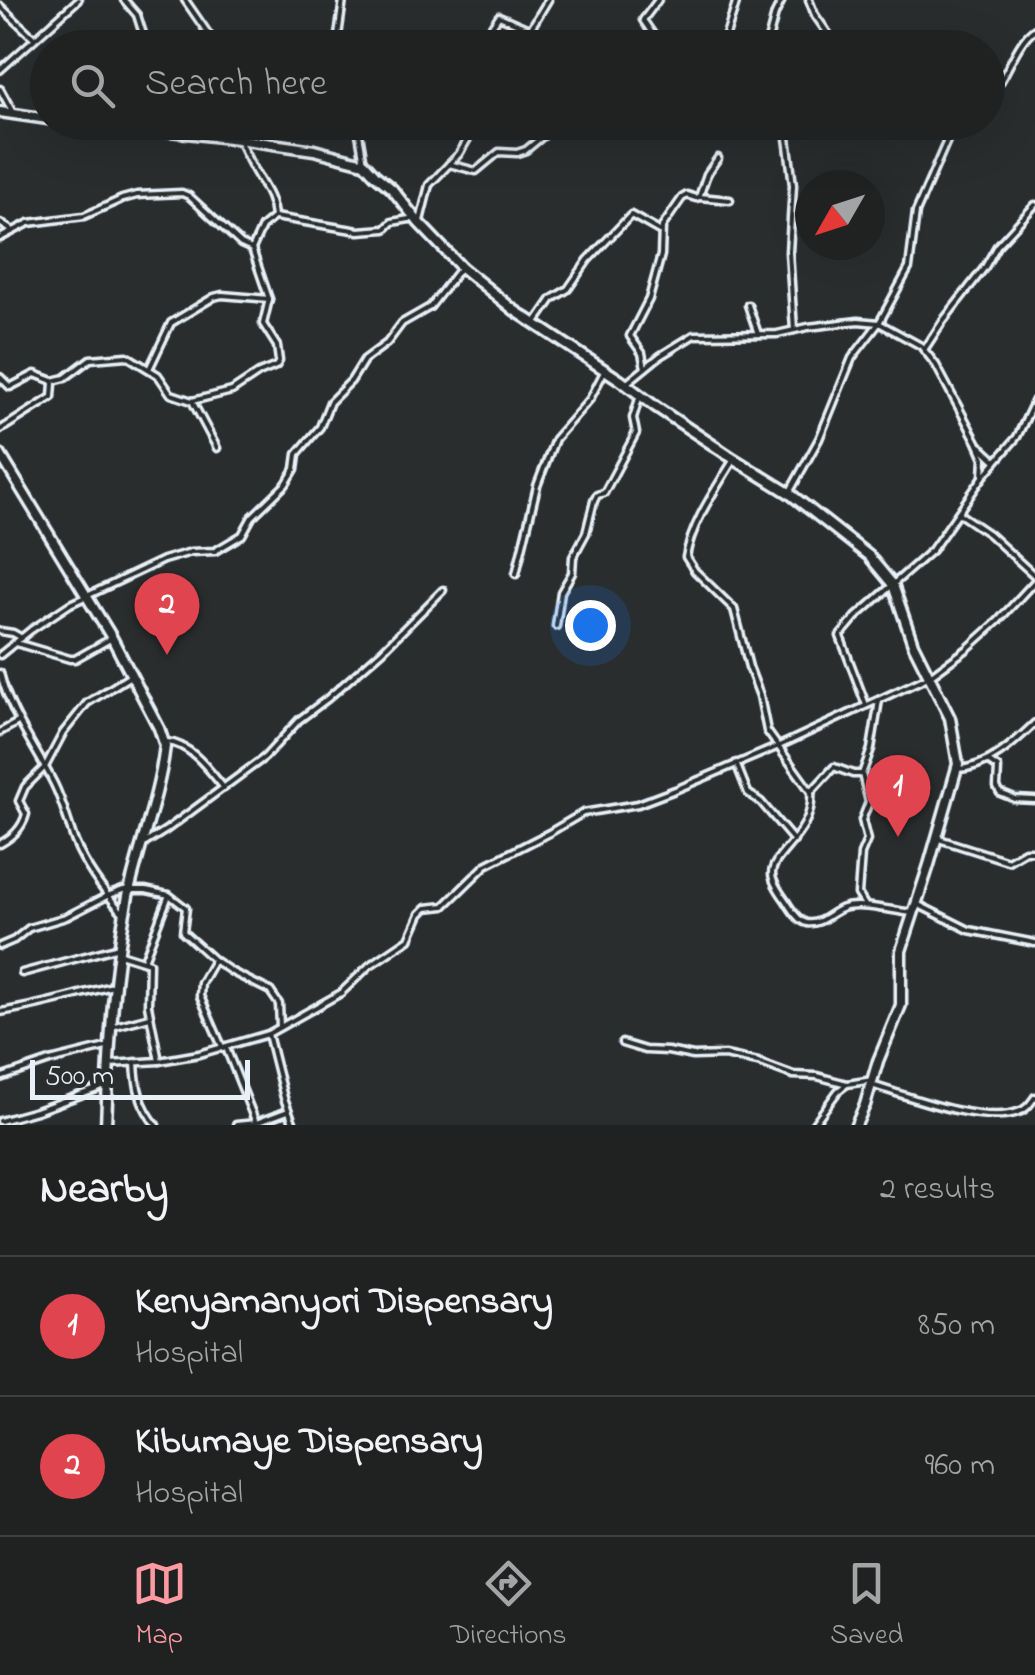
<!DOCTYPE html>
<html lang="en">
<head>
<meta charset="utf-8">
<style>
  body { margin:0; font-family:"Indie Flower",sans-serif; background:#282a2a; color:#f1f3f6 }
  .compass { position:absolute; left:795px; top:170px; width:90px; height:90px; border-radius:50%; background:#202222; box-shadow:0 10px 40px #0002; rotate:231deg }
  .scale { position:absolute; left:30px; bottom:25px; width:220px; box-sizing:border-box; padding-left:10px; border:5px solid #e8f1f8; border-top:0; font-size:28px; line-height:35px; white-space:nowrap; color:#e8f1f8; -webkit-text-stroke:8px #2a2d2e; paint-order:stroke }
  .you { position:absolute; left:590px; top:625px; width:35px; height:35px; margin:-25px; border:8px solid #fff; border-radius:50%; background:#1a73e8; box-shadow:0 0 0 15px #1a73e833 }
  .badge { display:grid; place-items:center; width:65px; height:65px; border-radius:50%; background:#ff9aa2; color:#fff; font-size:32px; font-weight:700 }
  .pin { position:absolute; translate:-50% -82px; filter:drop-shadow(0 2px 5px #0008) }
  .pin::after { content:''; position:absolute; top:52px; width:35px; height:30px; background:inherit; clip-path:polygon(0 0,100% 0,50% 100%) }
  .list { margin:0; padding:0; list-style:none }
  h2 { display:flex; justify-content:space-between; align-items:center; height:130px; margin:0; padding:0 40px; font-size:42px }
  h2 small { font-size:32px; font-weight:400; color:#a2a4a5 }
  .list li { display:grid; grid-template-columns:65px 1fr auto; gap:30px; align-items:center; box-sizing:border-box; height:140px; padding:0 40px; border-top:2px solid #3d3f40 }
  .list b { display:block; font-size:38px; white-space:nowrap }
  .list p { margin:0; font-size:32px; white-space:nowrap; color:#a2a4a5 }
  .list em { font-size:32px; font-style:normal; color:#a2a4a5 }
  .icon { flex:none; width:55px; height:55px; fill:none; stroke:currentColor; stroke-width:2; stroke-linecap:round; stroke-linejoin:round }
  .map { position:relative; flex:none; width:1035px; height:1125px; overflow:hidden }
  .search { position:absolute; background:#202222; box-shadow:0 10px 40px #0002; left:30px; right:30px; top:30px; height:110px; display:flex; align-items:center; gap:25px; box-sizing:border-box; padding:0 35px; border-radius:55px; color:#a2a4a5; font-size:38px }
  .sheet { height:410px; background:#202222 }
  nav { display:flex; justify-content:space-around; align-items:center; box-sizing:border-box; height:140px; border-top:2px solid #3d3f40; background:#202222; font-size:28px; color:#a2a4a5 }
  nav a { display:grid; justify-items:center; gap:5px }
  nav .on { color:#ff9aa2 }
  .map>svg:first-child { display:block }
</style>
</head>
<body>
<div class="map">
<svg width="1035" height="1125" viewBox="0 0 1035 1125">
  <rect width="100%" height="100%" fill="#2a2d2e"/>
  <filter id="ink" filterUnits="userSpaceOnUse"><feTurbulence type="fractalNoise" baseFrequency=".01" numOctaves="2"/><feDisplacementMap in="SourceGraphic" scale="20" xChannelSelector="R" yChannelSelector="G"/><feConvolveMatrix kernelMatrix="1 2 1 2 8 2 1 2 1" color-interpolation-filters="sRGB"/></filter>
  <g filter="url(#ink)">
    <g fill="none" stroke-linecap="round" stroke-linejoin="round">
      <defs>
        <g id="street">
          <polyline points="124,0 137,15 143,34 131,48"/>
          <polyline points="185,0 218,48"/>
          <polyline points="809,0 815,15 838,48"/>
          <polyline points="0,6 33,37"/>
          <polyline points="342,48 338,36 343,0"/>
          <polyline points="477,48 499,16 529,29"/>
          <polyline points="519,48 548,0"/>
          <polyline points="647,48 654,36 643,20 658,0"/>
          <polyline points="722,48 737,0"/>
          <polyline points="766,48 775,14 782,0"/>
          <polyline points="0,70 78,0"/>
          <polyline points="0,89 12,111"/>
          <path d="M988 97C1007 80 1015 42 1035 29"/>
          <polyline points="357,122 364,163"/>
          <polyline points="785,122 793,185 789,252 794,330"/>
          <polyline points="449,164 476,171 499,152 517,153 526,150 560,122"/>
          <polyline points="700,197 730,200"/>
          <polyline points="275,217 359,231 385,229 392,222 415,218"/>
          <polyline points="420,221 429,185 459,154 469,137 473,122"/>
          <polyline points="0,223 11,230"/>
          <polyline points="0,238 29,223 84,216 122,199 137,195 182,193 189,196 241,244 252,249"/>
          <polyline points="748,305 758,334"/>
          <polyline points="536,322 552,299 568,289 588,260 631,215 661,232"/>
          <polyline points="924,350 943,321 985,267 997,246 1035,205"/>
          <polyline points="150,367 171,323 214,297 222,295 269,299"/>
          <polyline points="645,368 642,353 630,336 649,299 661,255 662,227 682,198 687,195 696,198 699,197 707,174 718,158"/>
          <polyline points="0,377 10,387 35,374 53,381 65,378 90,359 127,356 158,375 171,394 192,401 217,448"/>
          <polyline points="627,383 660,356 694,335 777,334 808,327 858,321 879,323 921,346 936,365 977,442 984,458 983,477"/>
          <path d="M192 401 232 391 259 373 276 366 279 361 277 346 263 324 269 299 252 249 262 227 274 217C273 198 263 186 254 170 245 154 238 139 233 122"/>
          <polyline points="0,430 52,397 53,383"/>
          <polyline points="980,446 995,460"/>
          <path d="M734 459C716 489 692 522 686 557L695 571 734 609 749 667 760 696 767 731 811 792C815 834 772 853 772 874 772 882 781 894 786 901 791 909 798 921 807 923 821 925 831 912 843 908 858 902 895 911 913 913"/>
          <polyline points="789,493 819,439 852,358 879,323 909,268 916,212 955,122"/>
          <polyline points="958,513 989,534 1035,576"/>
          <polyline points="516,574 537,486 555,439 590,399 605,370"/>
          <polyline points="556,626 561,592 572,573 573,557 586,533 594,501 597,495 604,493 636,433 633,418 640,395"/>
          <polyline points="0,631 13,633 22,638"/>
          <polyline points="16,643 70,659 75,659 112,638"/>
          <polyline points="0,655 31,630 70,604 163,560 191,552 215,551 242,535 252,517 286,484 295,469 297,454 320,427 330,402 351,381 364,360 387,343 402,323 430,307 461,267"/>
          <path d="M0 673C10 714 35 746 54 784 63 802 68 823 75 842 86 868 103 891 122 912"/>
          <polyline points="866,705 840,636 856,617 932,550 983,477 1017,437 1035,400"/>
          <polyline points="0,732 18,722"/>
          <path d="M167 742C191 744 209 770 224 788"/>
          <polyline points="988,761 998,768 997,787 1000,793 1015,799 1035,800"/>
          <polyline points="736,763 748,793 761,802 794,841"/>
          <path d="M957 769C988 768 1014 743 1035 723"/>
          <polyline points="811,792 834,767 853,774 862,774"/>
          <polyline points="936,838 1008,861 1025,851 1035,851"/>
          <path d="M0 844C12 837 22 829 26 814L19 801 25 787 45 767 63 733 87 703 132 675"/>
          <polyline points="142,845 166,830 265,757 299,720 327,699 382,651 443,590"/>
          <polyline points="917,904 969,930 1035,943"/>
          <polyline points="865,905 858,894 861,854 867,840 862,820 869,802 862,774 871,749 879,700"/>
          <polyline points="0,946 14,940 29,928 66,917 107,896 123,890 146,890 169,895 186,908 183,932 214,960 232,972 270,991 279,1004 280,1027"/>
          <polyline points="120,954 149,963 148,1005 159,1061"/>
          <polyline points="144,960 169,895"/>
          <polyline points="213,962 201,983 200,996 223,1049"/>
          <polyline points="22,973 119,947"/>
          <path d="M0 1012C39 1006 76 994 114 986"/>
          <polyline points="111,1027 150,1017"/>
          <polyline points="268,1034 284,1098 294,1125"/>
          <polyline points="622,1043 645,1050 668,1051 693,1056 725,1055 758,1062 793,1075 817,1076 847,1084 873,1080"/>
          <polyline points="226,1048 256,1123"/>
          <path d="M135 1062C136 1087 140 1105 156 1125"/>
          <polyline points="109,1064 159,1061 199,1054 268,1034 341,993 369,966 409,939 420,914 426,908 444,906 486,865 549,833 583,813 638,804 675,790 779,746 930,676 967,649 998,621 1035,581"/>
          <polyline points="0,1078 50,1061 110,1046"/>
          <path d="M872 1085C907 1096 982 1125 1018 1112 1026 1110 1030 1104 1035 1097"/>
          <polyline points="0,1121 36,1111 105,1086"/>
          <polyline points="236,1125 256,1123 288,1111"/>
          <polyline points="813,1125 838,1091 847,1084"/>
        </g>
        <g id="secondary">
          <polyline points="0,112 48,119"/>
          <polyline points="72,122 119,125 238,139 314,150 364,163 375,175 392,189 419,223 461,267 514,310 620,380 656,407 734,459 789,493 869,556 893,585 913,644 950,718 958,764 929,865 901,951 901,1005 878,1061 865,1105 856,1125"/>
          <path d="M0 454 112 638 159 728 165 746C159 797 139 846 128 896 113 971 109 1048 106 1125"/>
        </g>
      </defs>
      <!-- street casing -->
      <use href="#street" stroke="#e8f1f8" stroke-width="11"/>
      <!-- secondary casing -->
      <use href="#secondary" stroke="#e8f1f8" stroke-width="15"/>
      <!-- street -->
      <use href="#street" stroke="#2a2d2e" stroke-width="4"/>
      <!-- secondary -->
      <use href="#secondary" stroke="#2a2d2e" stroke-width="8"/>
    </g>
  </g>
</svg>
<svg class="compass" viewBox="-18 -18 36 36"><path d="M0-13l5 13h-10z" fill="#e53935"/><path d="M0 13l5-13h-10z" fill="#a2a4a5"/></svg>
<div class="scale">500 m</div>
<div class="you"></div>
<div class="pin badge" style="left:898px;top:837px;background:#e0444e">1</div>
<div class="pin badge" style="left:167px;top:655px;background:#e0444e">2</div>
<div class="search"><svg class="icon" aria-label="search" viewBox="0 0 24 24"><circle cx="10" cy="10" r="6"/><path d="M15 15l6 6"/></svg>Search here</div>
</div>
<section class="sheet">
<h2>Nearby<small>2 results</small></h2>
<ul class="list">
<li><span class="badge" style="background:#e0444e">1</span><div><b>Kenyamanyori Dispensary</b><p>Hospital</p></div><em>850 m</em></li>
<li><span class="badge" style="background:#e0444e">2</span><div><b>Kibumaye Dispensary</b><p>Hospital</p></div><em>960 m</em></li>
</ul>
</section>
<nav>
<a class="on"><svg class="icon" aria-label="map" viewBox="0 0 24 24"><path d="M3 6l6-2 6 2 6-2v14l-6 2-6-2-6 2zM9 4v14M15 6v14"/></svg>Map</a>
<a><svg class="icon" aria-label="directions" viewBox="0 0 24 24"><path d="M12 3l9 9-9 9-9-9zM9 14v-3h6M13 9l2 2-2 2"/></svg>Directions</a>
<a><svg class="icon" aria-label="saved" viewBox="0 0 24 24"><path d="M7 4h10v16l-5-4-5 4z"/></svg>Saved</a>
</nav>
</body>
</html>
